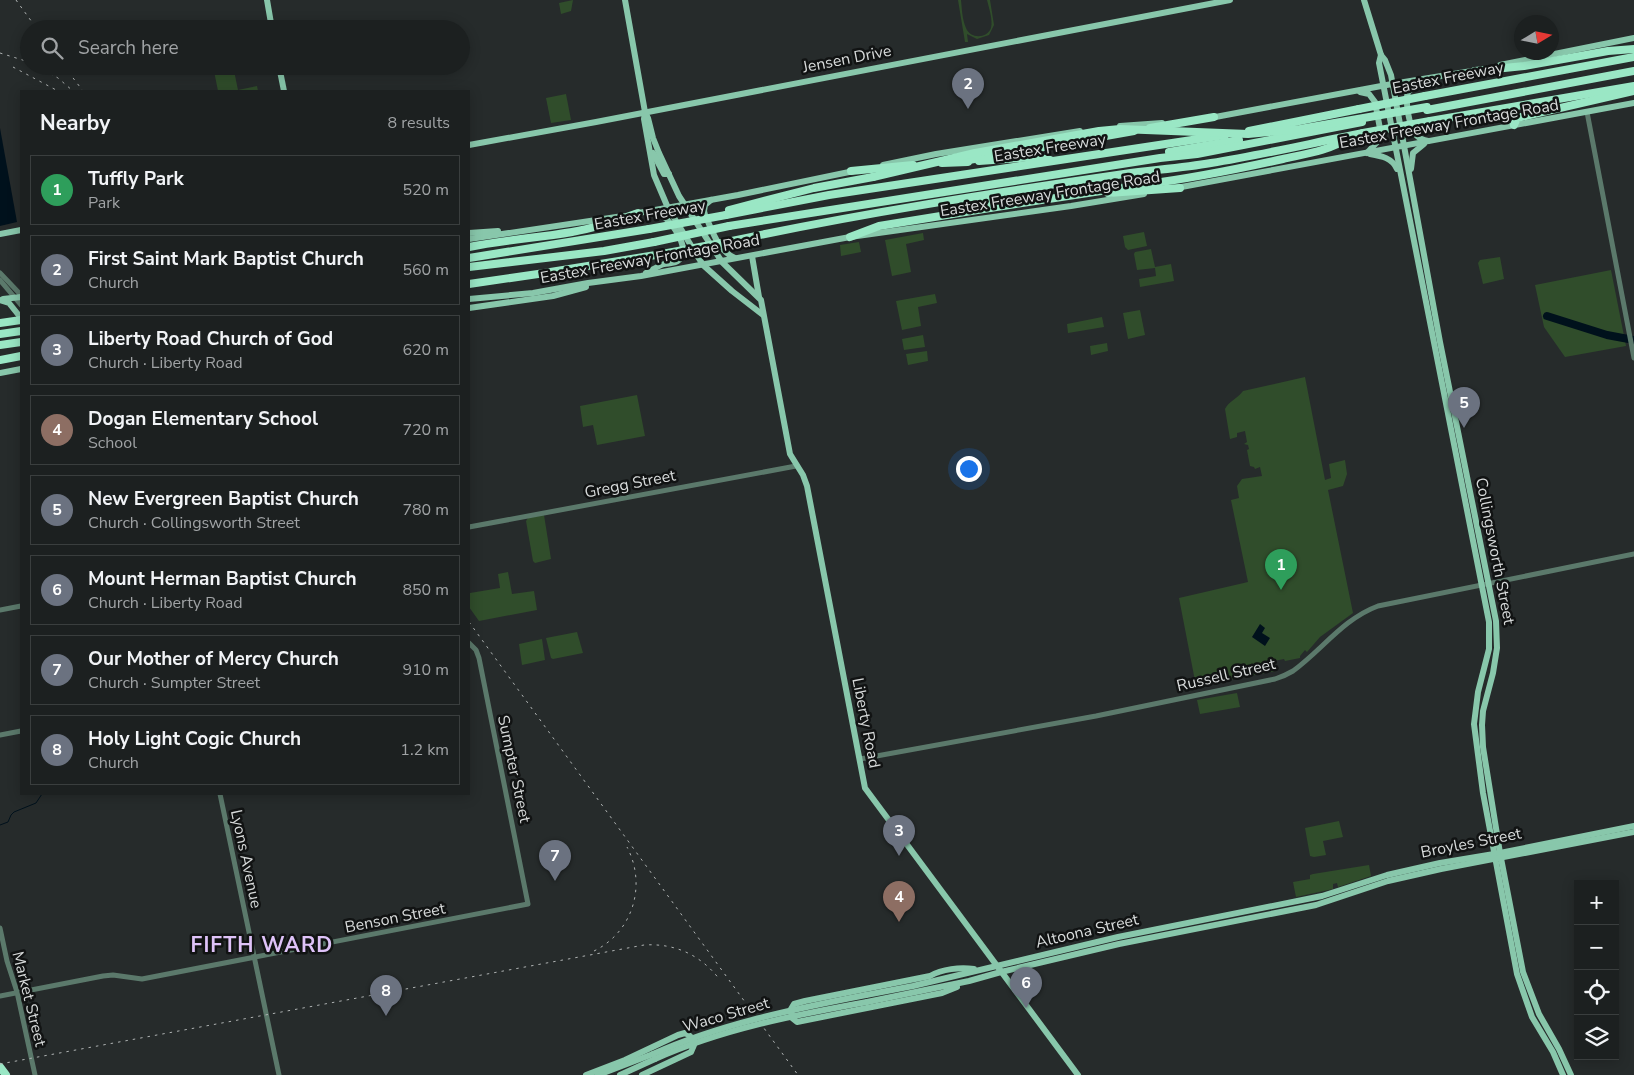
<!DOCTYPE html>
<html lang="en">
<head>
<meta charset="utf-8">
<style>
  body { margin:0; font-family:"Nunito Sans",sans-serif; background:#252829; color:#f1f3f6 }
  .controls { position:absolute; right:15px; bottom:15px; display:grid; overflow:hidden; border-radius:0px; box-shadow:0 2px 12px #0003 }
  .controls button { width:45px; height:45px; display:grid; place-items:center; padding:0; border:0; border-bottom:1px solid #3a3e3e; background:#1c2020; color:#f1f3f6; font:25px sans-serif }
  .compass { position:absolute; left:1514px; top:15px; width:45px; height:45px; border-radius:50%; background:#1c2020; box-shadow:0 2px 12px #0003; rotate:80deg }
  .you { position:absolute; left:968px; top:468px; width:18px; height:18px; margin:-12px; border:4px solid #fff; border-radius:50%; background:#1a73e8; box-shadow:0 0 0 8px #1a73e833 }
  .badge { display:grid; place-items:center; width:32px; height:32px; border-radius:50%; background:#8c9099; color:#fff; font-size:16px; font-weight:700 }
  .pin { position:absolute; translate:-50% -41px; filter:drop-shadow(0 1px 2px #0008) }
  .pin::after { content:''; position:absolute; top:26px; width:18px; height:15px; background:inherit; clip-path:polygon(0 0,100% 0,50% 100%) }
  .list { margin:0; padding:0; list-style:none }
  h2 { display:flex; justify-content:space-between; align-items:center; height:65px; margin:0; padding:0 20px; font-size:21px }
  h2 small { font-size:16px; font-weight:400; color:#a0a3a5 }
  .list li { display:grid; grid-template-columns:32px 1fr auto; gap:15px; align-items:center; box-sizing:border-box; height:70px; margin:0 10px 10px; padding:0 10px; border:1px solid #3a3e3e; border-radius:0px }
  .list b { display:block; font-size:19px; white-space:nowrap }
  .list p { margin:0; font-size:16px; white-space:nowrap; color:#a0a3a5 }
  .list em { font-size:16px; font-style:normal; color:#a0a3a5 }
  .icon { flex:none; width:28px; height:28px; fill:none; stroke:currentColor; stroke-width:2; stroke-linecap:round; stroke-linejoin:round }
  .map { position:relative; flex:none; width:1634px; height:1075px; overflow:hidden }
  .search { position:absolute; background:#1c2020; box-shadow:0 2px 12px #0003; left:20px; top:20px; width:450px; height:55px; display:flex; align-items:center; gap:12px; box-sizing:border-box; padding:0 18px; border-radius:28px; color:#a0a3a5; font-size:19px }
  .panel { position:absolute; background:#1c2020; box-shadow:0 2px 12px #0003; left:20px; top:90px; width:450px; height:705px; border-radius:0px }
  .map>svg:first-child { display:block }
</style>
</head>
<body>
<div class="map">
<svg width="1634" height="1075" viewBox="0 0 1634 1075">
  <rect width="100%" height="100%" fill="#262b2b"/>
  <!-- green -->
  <g fill="#304d2b">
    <polygon points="573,0 571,11 561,14 559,3"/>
    <path d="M958 0H961C962 9 962 19 966 28 970 39 987 39 991 28 993 20 989 8 987 0H990L994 25 989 35 977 39 967 34 968 42H965Z"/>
    <polygon points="213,66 233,66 238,90 257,86 258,91 238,91 237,90 218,91"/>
    <polygon points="566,94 571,120 551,123 546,98"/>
    <polygon points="1144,232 1147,246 1128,250 1125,247 1123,236"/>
    <polygon points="923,233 924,240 906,244 911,272 892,276 885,240"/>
    <polygon points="859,242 861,252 841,256 840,245"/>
    <polygon points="1151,249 1155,267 1171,264 1174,281 1140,287 1139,279 1156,276 1155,268 1137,270 1134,254 1135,252"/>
    <polygon points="1500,257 1504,279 1483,284 1478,263 1480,260"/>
    <polygon points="1611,270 1626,346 1565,357 1544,327 1535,285"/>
    <polygon points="935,294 937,303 918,307 921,326 902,330 896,301"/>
    <polygon points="1140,310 1145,335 1128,339 1123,313"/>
    <polygon points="1102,317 1104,327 1068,333 1067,324"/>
    <polygon points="923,335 925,347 904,350 902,339"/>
    <polygon points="1107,343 1108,351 1091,355 1090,346"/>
    <polygon points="927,351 928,361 908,365 906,354"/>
    <path d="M1305 377 1325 480 1331 478 1329 464 1345 460 1347 474 1343 486 1328 490 1353 613 1320 637 1307 652 1305 650 1300 656V658L1285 661 1284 659 1274 661 1276 671 1196 686 1179 598 1248 582 1231 500 1239 498 1237 486 1242 479 1262 476 1260 467 1255 469 1254 467 1250 466 1247 450 1249 449 1248 445 1244 444 1247 442 1245 431 1237 433V437L1230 439 1225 409C1229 401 1238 398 1243 391Z"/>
    <polygon points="637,395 645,436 597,445 593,425 583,427 580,406"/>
    <polygon points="544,515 551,559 535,563 533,561 526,521 528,518"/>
    <polygon points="508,572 512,594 534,591 537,610 479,621 469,607 469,579 470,593 500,588 498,574"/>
    <polygon points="577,632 583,653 553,659 551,658 546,638"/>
    <polygon points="542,639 545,660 522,665 519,644"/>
    <polygon points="1237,693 1240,707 1200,714 1197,700"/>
    <polygon points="1339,821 1343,837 1323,841 1326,855 1314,857 1310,856 1305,828"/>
    <polygon points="1369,865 1371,876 1338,887 1337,883 1333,884 1333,889 1296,897 1293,882 1310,879 1310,875 1313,874"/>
  </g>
  <!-- water -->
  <g fill="#00111c">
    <polygon points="0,128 17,222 0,226"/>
    <polygon points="1260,624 1265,628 1262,633 1270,638 1265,646 1252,637"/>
  </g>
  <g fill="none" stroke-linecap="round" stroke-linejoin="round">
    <!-- stream -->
    <polyline stroke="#00111c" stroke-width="1" points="0,825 8,822 11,815 14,812 36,803 42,794"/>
    <!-- river -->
    <polyline stroke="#00111c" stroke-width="8" points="1547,316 1607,335 1634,340"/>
    <!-- minor -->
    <g stroke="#5b796b" stroke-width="5">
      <polyline points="1587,112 1634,358"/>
      <polyline points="0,273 21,295"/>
      <polyline points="0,280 21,305"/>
      <polyline points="469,527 796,466"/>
      <polyline points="0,610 21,606"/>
      <polyline points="0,735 21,731"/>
      <path d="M860 759 1096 716 1275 679C1281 677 1288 674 1293 671 1322 650 1343 619 1378 606L1634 554"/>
      <polyline points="220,794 279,1075"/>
      <polyline points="0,928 7,961 17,992 35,1075"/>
      <polyline points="0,996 103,976 113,975 142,979 528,904 479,658 476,650 469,643"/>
    </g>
    <!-- major -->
    <g stroke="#88c7ab" stroke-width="6">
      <polyline points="267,0 272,29"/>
      <polyline points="625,0 645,112 648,118 653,138 659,153 679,196 722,262 761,300 790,454 803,475 807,486 865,788 1078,1075"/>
      <polyline points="1364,0 1381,55 1385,60 1391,75 1440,342 1496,621 1497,648 1493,673 1483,711 1482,725 1483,747 1500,853 1523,972 1539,1014 1559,1049 1571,1075"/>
      <polyline points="1381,55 1379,63 1489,622 1489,649 1478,692 1474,724 1483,793 1517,974 1532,1017 1553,1052 1563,1075"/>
      <polyline points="1500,65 1634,38"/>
      <polyline points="279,66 284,91"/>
      <path d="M1421 80 1408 92C1405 101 1409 129 1417 136 1420 139 1424 140 1428 141"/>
      <polyline points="1360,92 1369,94 1375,102 1381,134 1378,141 1367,153"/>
      <polyline points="645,112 644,119 654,175 668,208 703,265 732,291 763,315"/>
      <polyline points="1210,118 1392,84 1478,70"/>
      <polyline points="1120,126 1162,123"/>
      <polyline points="469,145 596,122 1230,0"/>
      <polyline points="653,153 664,174 669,174"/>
      <path d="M1370 154C1382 156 1392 158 1397 169"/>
      <polyline points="883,165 936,154 1080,131"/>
      <polyline points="1411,169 1413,153 1424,144"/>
      <polyline points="1176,188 1634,103"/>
      <path d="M711 200 705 205 704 211 705 215C713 232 718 251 735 258"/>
      <polyline points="633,214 738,195 854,171"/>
      <polyline points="469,233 498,231"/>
      <polyline points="0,234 21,230"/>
      <polyline points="469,239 623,216"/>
      <polyline points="752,256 759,297"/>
      <path d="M646 273C652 270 658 266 664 264 669 263 675 264 679 260 691 249 673 224 663 216 660 214 655 213 652 212"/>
      <polyline points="3,299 21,297"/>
      <polyline points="469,299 533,293 588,283 641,276 850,237 1071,206 1144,194"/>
      <polyline points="0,300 9,303 21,318"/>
      <polyline points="469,308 553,296 586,287"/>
      <polyline points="0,373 21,369"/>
      <path d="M957 987 942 993 797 1022 792 1018 791 1009 794 1004 805 1001 930 976C942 969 960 967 974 969"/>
      <polyline points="866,995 913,986 1118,937 1322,896 1387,875 1440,863 1500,853 1634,826"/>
      <polyline points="867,1002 969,981 1001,972 1119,944 1316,905 1388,881 1441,869 1634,832"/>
      <polyline points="586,1075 625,1060 678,1035 685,1033 690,1036 694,1045 691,1052 642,1075"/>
      <polyline points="598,1075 653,1054"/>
      <polyline points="620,1075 655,1059"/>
    </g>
    <!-- highway -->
    <g stroke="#9ae7c5" stroke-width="8">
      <polyline points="1475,71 1524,66 1608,51 1634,49"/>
      <polyline points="1425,96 1634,57"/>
      <polyline points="1427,110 1634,71"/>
      <polyline points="1430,121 1634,86"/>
      <polyline points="1514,125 1517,118 1634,91"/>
      <polyline points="1150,128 1214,117"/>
      <polyline points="1249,131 1359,109"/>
      <polyline points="1038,148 1134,131"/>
      <polyline points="1169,152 1239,140"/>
      <polyline points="979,161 1034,157 1050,160"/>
      <polyline points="942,163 968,162"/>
      <polyline points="851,171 913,165"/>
      <path d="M1147 184C1193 178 1238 169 1283 159 1305 154 1329 151 1348 138"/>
      <polyline points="1108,193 1180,188"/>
      <polyline points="981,199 995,201 1032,199"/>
      <polyline points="729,210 814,188 873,177"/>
      <polyline points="726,215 829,195 1225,135"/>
      <polyline points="729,226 1160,158 1197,154 1362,122"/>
      <polyline points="850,237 879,226 990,208"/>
      <path d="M732 241C862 213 993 193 1124 174 1153 170 1182 168 1211 163 1262 155 1312 143 1363 133"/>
      <path d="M469 247C503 240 537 238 572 232 595 228 616 221 638 213"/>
      <polyline points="469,258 649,229"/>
      <polyline points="469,267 604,251 654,242"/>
      <polyline points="469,284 538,274 662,254"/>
      <polyline points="0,323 21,320"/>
      <polyline points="0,334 21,331"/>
      <polyline points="0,345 21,342"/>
      <polyline points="0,360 21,356"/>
      <polyline points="0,1067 6,1075"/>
    </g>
    <!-- rail -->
    <g stroke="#afb3b3" stroke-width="1" stroke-dasharray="2.5 5" stroke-linecap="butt">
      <polyline points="16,0 37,29"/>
      <polyline points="0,53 29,62"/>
      <polyline points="37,66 58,78 73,91"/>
      <polyline points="64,66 83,91"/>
      <polyline points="13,67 58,91"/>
      <polyline points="469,622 798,1075"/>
      <path d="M594 951C633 932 647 885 627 847"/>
      <path d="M0 1064 644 945C675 943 701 955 720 980"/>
    </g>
    <!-- major-bridge -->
    <g stroke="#88c7ab" stroke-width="6">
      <path d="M653 1054C720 1024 794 1009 866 995"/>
      <path d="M655 1059C722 1029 795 1015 867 1002"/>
    </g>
    <!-- highway-bridge -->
    <g stroke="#9ae7c5" stroke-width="8">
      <polyline points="1359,109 1425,96"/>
      <polyline points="1363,133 1430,121"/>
      <polyline points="963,161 1038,148"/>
      <polyline points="873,177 975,153 1099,131 1120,129 1248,134 1300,129 1427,107"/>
      <polyline points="990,208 1147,184"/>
      <polyline points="649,229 726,215"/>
      <polyline points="654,242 729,226"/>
      <polyline points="662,254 732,241"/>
    </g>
  </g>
  <g text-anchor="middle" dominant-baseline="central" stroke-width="5" stroke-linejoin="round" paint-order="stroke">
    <!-- street labels -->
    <g font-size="16" fill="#d7dada" stroke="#111313">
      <text transform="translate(847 59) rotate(-11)">Jensen Drive</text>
      <text transform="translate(1448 78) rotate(-11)">Eastex Freeway</text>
      <text transform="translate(1449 124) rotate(-10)">Eastex Freeway Frontage Road</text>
      <text transform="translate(1050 148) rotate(-9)">Eastex Freeway</text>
      <text transform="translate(1050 194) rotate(-9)">Eastex Freeway Frontage Road</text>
      <text transform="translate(650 215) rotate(-10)">Eastex Freeway</text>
      <text transform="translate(650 259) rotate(-10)">Eastex Freeway Frontage Road</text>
      <text transform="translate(630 484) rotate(-11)">Gregg Street</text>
      <text transform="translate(1495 551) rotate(79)">Collingsworth Street</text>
      <text transform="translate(1226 675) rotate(-13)">Russell Street</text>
      <text transform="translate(866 723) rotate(79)">Liberty Road</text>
      <text transform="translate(514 769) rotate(78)">Sumpter Street</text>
      <text transform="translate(1471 843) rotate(-11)">Broyles Street</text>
      <text transform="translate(246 859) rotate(78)">Lyons Avenue</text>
      <text transform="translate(395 918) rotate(-11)">Benson Street</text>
      <text transform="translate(1087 931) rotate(-13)">Altoona Street</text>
      <text transform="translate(29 999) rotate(76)">Market Street</text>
      <text transform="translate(726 1015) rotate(-16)">Waco Street</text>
    </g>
    <!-- district labels -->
    <g font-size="21" font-weight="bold" letter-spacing="1" fill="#dec2f8" stroke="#111313">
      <text x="262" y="945">FIFTH WARD</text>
    </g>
  </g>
</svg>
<div class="controls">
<button>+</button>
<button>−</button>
<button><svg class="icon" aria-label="locate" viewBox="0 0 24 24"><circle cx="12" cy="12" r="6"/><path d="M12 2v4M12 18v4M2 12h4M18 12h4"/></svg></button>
<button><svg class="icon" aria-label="layers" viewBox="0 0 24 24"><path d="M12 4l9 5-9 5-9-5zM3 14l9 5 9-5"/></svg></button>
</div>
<svg class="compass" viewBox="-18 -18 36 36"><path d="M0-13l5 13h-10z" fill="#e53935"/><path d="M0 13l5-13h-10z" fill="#a0a3a5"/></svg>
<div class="you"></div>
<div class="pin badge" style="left:1281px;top:590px;background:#2e9e5b">1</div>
<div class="pin badge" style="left:968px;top:109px;background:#6b7280">2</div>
<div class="pin badge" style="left:899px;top:856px;background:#6b7280">3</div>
<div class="pin badge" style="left:899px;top:922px;background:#8d6e63">4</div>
<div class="pin badge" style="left:1464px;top:428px;background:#6b7280">5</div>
<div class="pin badge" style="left:1026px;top:1008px;background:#6b7280">6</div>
<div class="pin badge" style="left:555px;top:881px;background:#6b7280">7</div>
<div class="pin badge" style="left:386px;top:1016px;background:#6b7280">8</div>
<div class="search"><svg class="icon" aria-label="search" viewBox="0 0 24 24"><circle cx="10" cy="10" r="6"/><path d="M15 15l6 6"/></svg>Search here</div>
<section class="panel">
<h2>Nearby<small>8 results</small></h2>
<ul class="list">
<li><span class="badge" style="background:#2e9e5b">1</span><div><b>Tuffly Park</b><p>Park</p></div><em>520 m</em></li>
<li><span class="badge" style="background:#6b7280">2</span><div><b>First Saint Mark Baptist Church</b><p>Church</p></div><em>560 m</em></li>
<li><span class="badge" style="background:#6b7280">3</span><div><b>Liberty Road Church of God</b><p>Church · Liberty Road</p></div><em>620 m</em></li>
<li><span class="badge" style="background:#8d6e63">4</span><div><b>Dogan Elementary School</b><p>School</p></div><em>720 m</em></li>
<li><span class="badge" style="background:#6b7280">5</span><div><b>New Evergreen Baptist Church</b><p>Church · Collingsworth Street</p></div><em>780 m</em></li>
<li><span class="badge" style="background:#6b7280">6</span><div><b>Mount Herman Baptist Church</b><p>Church · Liberty Road</p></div><em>850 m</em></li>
<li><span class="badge" style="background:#6b7280">7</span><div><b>Our Mother of Mercy Church</b><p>Church · Sumpter Street</p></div><em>910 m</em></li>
<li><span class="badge" style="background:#6b7280">8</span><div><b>Holy Light Cogic Church</b><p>Church</p></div><em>1.2 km</em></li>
</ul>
</section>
</div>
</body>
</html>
